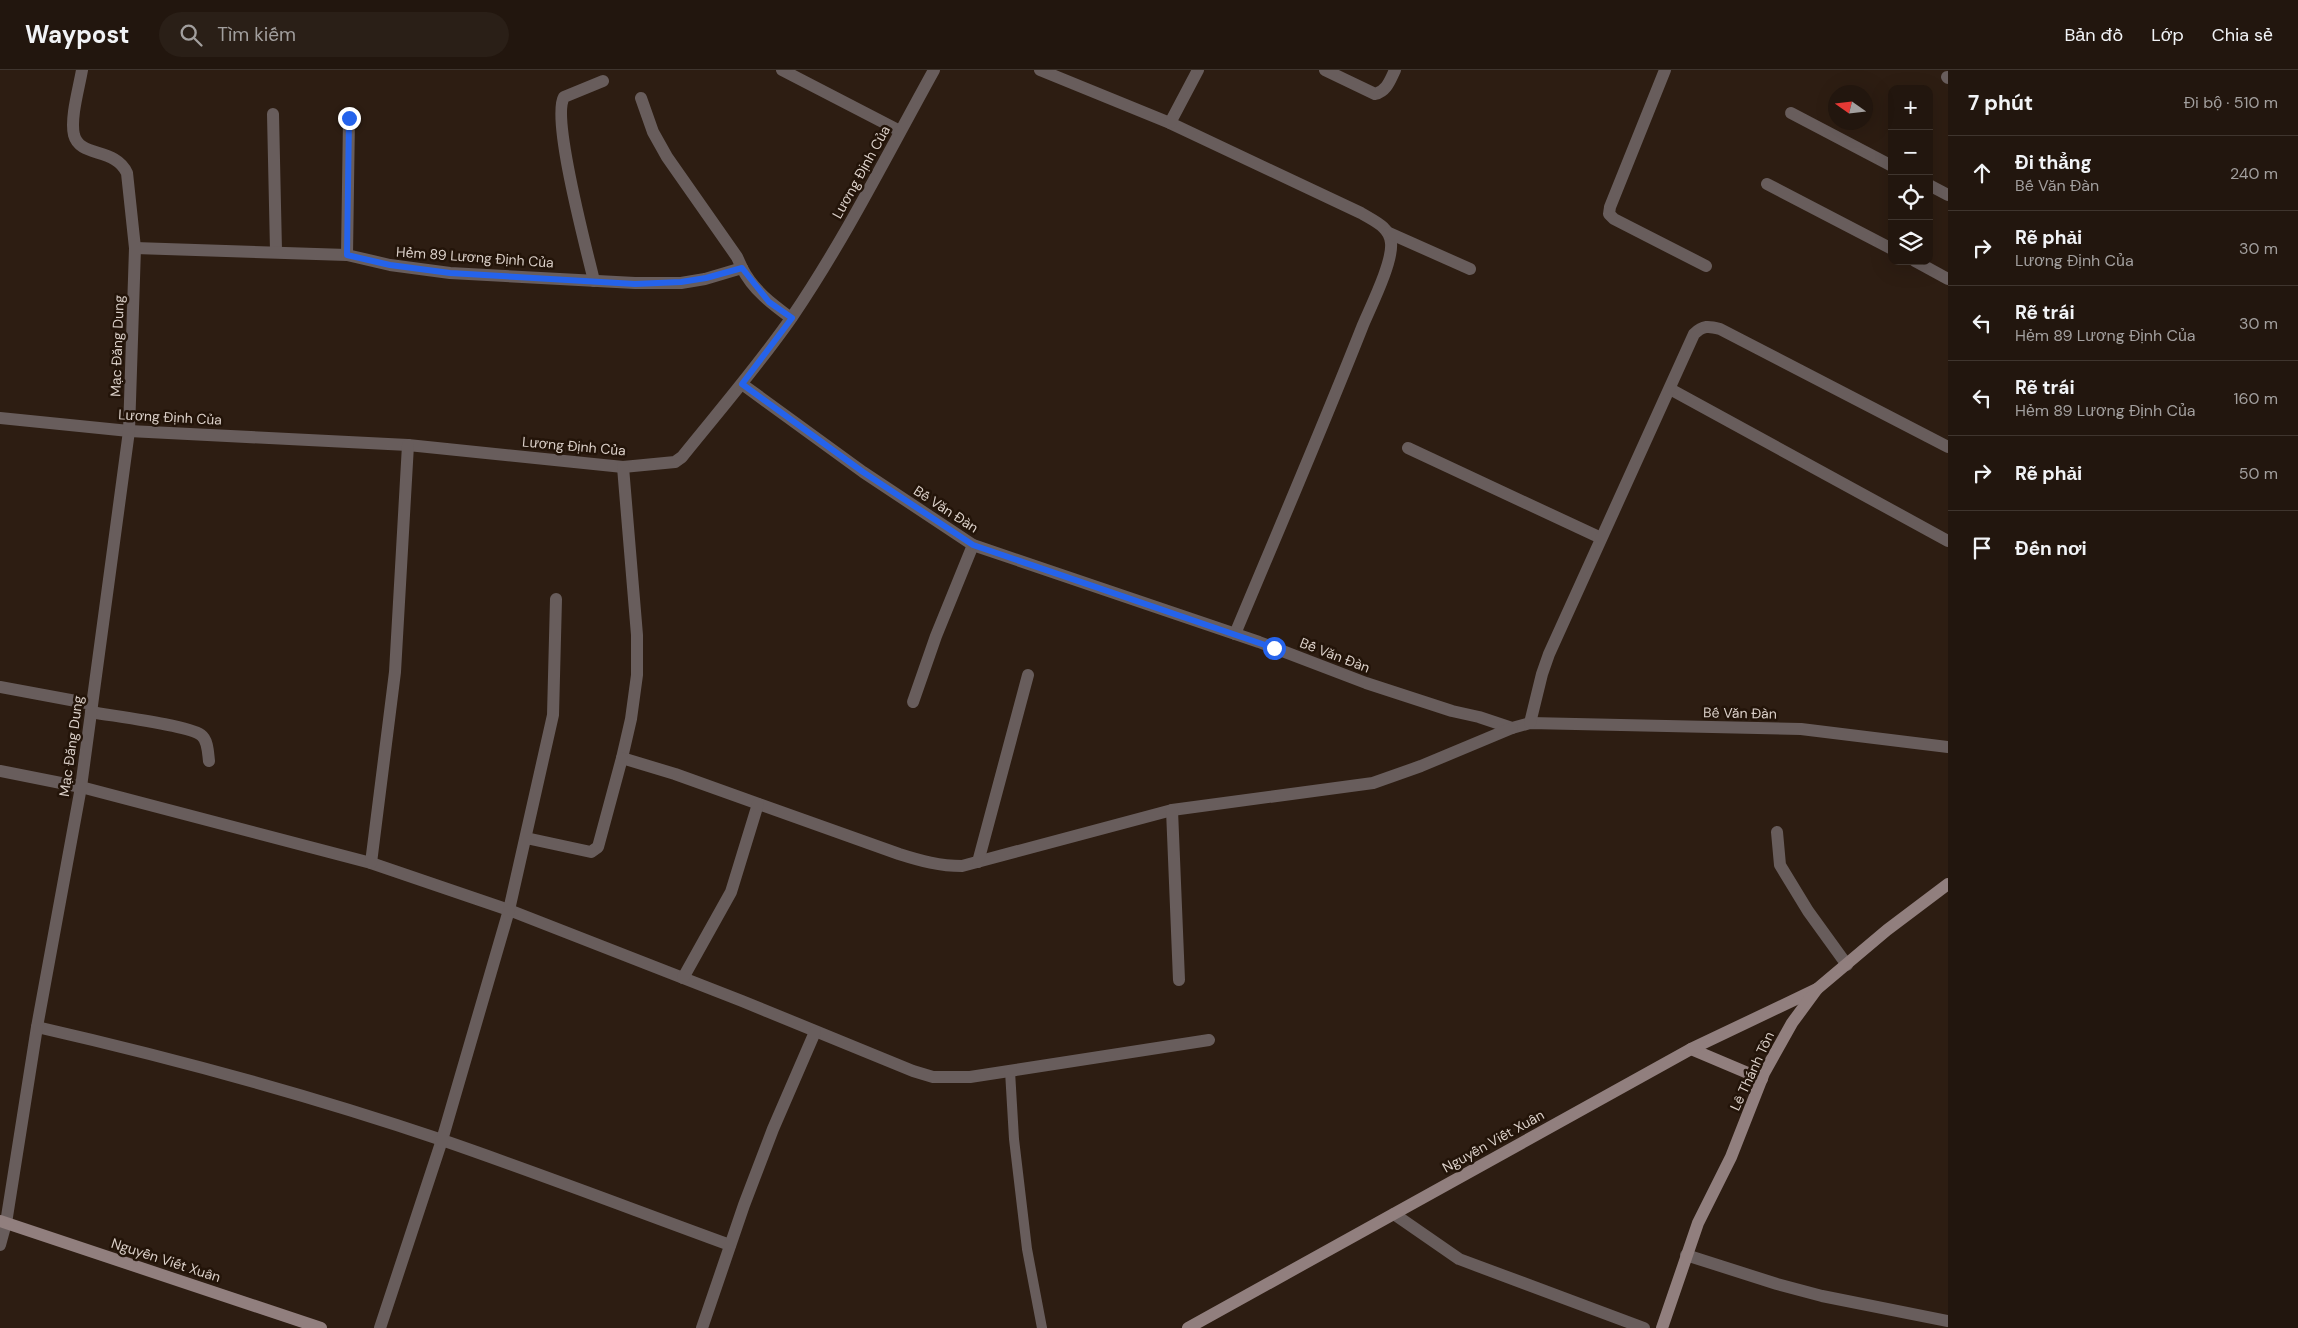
<!DOCTYPE html>
<html lang="vi">
<head>
<meta charset="utf-8">
<style>
  body { margin:0; font-family:"DM Sans",sans-serif; background:#2a1f17; color:#f1f3f6 }
  .controls { position:absolute; right:15px; top:15px; display:grid; overflow:hidden; border-radius:10px; box-shadow:0 5px 20px #0002 }
  .controls button { width:45px; height:45px; display:grid; place-items:center; padding:0; border:0; border-bottom:1px solid #3f352e; background:#22160e; color:#f1f3f6; font:25px sans-serif }
  .compass { position:absolute; left:1828px; top:15px; width:45px; height:45px; border-radius:50%; background:#22160e; box-shadow:0 5px 20px #0002; rotate:284deg }
  .stop { position:absolute; width:15px; height:15px; margin:-11px; border:4px solid #2563eb; border-radius:50%; background:#fff }
  .stop.end { background:#2563eb; border-color:#fff; box-shadow:0 1px 5px #0008 }
  .list { margin:0; padding:0; list-style:none }
  h2 { display:flex; justify-content:space-between; align-items:center; height:65px; margin:0; padding:0 20px; font-size:21px }
  h2 small { font-size:16px; font-weight:400; color:#a29f9e }
  .list li { display:grid; grid-template-columns:32px 1fr auto; gap:15px; align-items:center; box-sizing:border-box; height:75px; padding:0 20px; border-top:1px solid #3f352e }
  .list b { display:block; font-size:19px; white-space:nowrap }
  .list p { margin:0; font-size:16px; white-space:nowrap; color:#a29f9e }
  .list em { font-size:16px; font-style:normal; color:#a29f9e }
  .icon { flex:none; width:28px; height:28px; fill:none; stroke:currentColor; stroke-width:2; stroke-linecap:round; stroke-linejoin:round }
  .map { position:relative; flex:none; width:1948px; height:1258px; overflow:hidden }
  header { display:flex; align-items:center; gap:30px; box-sizing:border-box; height:70px; padding:0 25px; background:#22160e; border-bottom:1px solid #3f352e }
  header strong { font-size:24px }
  nav { display:flex; gap:28px; margin-inline-start:auto; font-size:18px }
  .search { width:350px; height:45px; background:#2a1f17; display:flex; align-items:center; gap:12px; box-sizing:border-box; padding:0 18px; border-radius:28px; color:#a29f9e; font-size:19px }
  main { display:flex }
  aside { flex:1; background:#22160e }
  .map>svg:first-child { display:block }
</style>
</head>
<body>
<header>
<strong>Waypost</strong>
<div class="search"><svg class="icon" aria-label="search" viewBox="0 0 24 24"><circle cx="10" cy="10" r="6"/><path d="M15 15l6 6"/></svg>Tìm kiếm</div>
<nav><a>Bản đồ</a><a>Lớp</a><a>Chia sẻ</a></nav>
</header>
<main>
<div class="map">
<svg width="1948" height="1258" viewBox="0 0 1948 1258">
  <rect width="100%" height="100%" fill="#2d1d12"/>
  <g fill="none" stroke-linecap="round" stroke-linejoin="round">
    <!-- lane -->
    <polyline stroke="#685d5c" stroke-width="10" points="1010,1001 1014,1069 1027,1179 1042,1258"/>
    <!-- street -->
    <g stroke="#685d5c" stroke-width="12">
      <polyline points="782,0 900,61"/>
      <path d="M1040 0 1170 53 1361 143C1374 151 1390 157 1391 173 1393 192 1371 236 1363 255 1322 359 1278 461 1235 564"/>
      <path d="M1325 0 1375 24C1387 21 1390 10 1395 0"/>
      <polyline points="1665,0 1610,137 1609,144 1614,149 1706,196"/>
      <polyline points="1947,7 1948,8"/>
      <polyline points="641,28 653,62 667,87 737,187 742,198"/>
      <polyline points="1791,43 1892,96"/>
      <polyline points="273,44 276,181"/>
      <polyline points="1170,53 1198,0"/>
      <polyline points="1767,114 1892,179"/>
      <polyline points="1929,115 1948,125"/>
      <polyline points="1389,163 1470,199"/>
      <path d="M135 178 347 185 390 195 450 203 635 213H681L705 209 742 198C753 220 772 234 791 248"/>
      <polyline points="347,185 349,48"/>
      <polyline points="1915,191 1948,209"/>
      <path d="M594 211C587 181 551 48 564 27L603 11"/>
      <polyline points="742,314 863,402 973,475 1259,572 1366,613 1452,641 1479,647 1512,658 1530,653 1801,659 1948,677"/>
      <polyline points="1670,319 1948,471"/>
      <path d="M0 348 129 361 408 375 623 397 675 392 682 387C719 341 758 296 792 247 845 169 888 83 934 0"/>
      <polyline points="1408,378 1601,468"/>
      <path d="M623 397 637 565V605L631 649 622 688 675 704 899 784C921 791 940 796 962 796L1172 740 1373 713 1421 696 1512 658"/>
      <polyline points="0,617 92,634"/>
      <polyline points="913,632 936,566 973,475"/>
      <path d="M91 642C112 646 187 655 201 665 208 670 208 683 209 691"/>
      <path d="M1530 653 1542 604 1549 584 1694 264C1703 255 1709 256 1720 259L1948 377"/>
      <polyline points="0,701 81,717 371,793 509,840 742,931 913,1001 933,1007 970,1007 1209,970"/>
      <polyline points="1172,740 1179,910"/>
      <polyline points="1777,762 1780,795 1808,841 1847,895"/>
      <polyline points="526,768 591,782 598,777 622,688"/>
      <polyline points="978,792 1028,605"/>
      <polyline points="371,793 395,602 408,375"/>
      <polyline points="683,908 731,822 758,734"/>
      <path d="M37 957C173 988 309 1025 442 1070 538 1103 634 1140 730 1175"/>
      <polyline points="1394,1144 1459,1189 1644,1258"/>
      <path d="M0 1175 6 1153 37 957 81 717 129 361 135 178 127 103C115 77 80 88 74 65 70 48 79 18 82 0"/>
      <polyline points="1686,1185 1777,1214 1822,1226 1948,1251"/>
      <polyline points="380,1258 442,1070 509,840 553,645 556,529"/>
      <polyline points="702,1258 744,1135 773,1059 815,962"/>
    </g>
    <!-- secondary -->
    <g stroke="#917f7e" stroke-width="12">
      <polyline points="1691,979 1762,1009"/>
      <polyline points="0,1151 321,1258"/>
      <polyline points="1188,1258 1691,979 1817,919"/>
      <polyline points="1662,1258 1698,1153 1731,1087 1764,1003 1792,953 1817,919 1887,860 1948,814"/>
    </g>
  </g>
  <g fill="none" stroke-linecap="round" stroke-linejoin="round">
    <!-- route -->
    <polyline stroke="#2563eb" stroke-width="6" points="349,48 347,185 390,195 450,203 635,214 681,212 706,208 742,198 769,232 792,248 742,314 863,402 973,475 1274,578"/>
  </g>
  <g text-anchor="middle" dominant-baseline="central" stroke-width="5" stroke-linejoin="round" paint-order="stroke">
    <!-- street labels -->
    <g font-size="14" fill="#dbd0c9" stroke="#231409">
      <text transform="translate(861 102) rotate(-61)">Lương Định Của</text>
      <text transform="translate(475 187) rotate(4)">Hẻm 89 Lương Định Của</text>
      <text transform="translate(117 276) rotate(-88)">Mạc Đăng Dung</text>
      <text transform="translate(170 347) rotate(3)">Lương Định Của</text>
      <text transform="translate(574 376) rotate(5)">Lương Định Của</text>
      <text transform="translate(946 439) rotate(33)">Bế Văn Đàn</text>
      <text transform="translate(1335 585) rotate(21)">Bế Văn Đàn</text>
      <text transform="translate(1740 643) rotate(1)">Bế Văn Đàn</text>
      <text transform="translate(71 676) rotate(-82)">Mạc Đăng Dung</text>
      <text transform="translate(1752 1001) rotate(-65)">Lê Thánh Tôn</text>
      <text transform="translate(1493 1071) rotate(-29)">Nguyễn Viết Xuân</text>
      <text transform="translate(166 1190) rotate(18)">Nguyễn Viết Xuân</text>
    </g>
  </g>
</svg>
<div class="controls">
<button>+</button>
<button>−</button>
<button><svg class="icon" aria-label="locate" viewBox="0 0 24 24"><circle cx="12" cy="12" r="6"/><path d="M12 2v4M12 18v4M2 12h4M18 12h4"/></svg></button>
<button><svg class="icon" aria-label="layers" viewBox="0 0 24 24"><path d="M12 4l9 5-9 5-9-5zM3 14l9 5 9-5"/></svg></button>
</div>
<svg class="compass" viewBox="-18 -18 36 36"><path d="M0-13l5 13h-10z" fill="#e53935"/><path d="M0 13l5-13h-10z" fill="#a29f9e"/></svg>
<div class="stop" style="left:1274px;top:578px"></div>
<div class="stop end" style="left:349px;top:48px"></div>
</div>
<aside>
<h2>7 phút<small>Đi bộ · 510 m</small></h2>
<ul class="list">
<li><svg class="icon" aria-label="ahead" viewBox="0 0 24 24"><path d="M12 20V5M6 11l6-6 6 6"/></svg><div><b>Đi thẳng</b><p>Bế Văn Đàn</p></div><em>240 m</em></li>
<li><svg class="icon" aria-label="right" viewBox="0 0 24 24"><path d="M7 20v-9h11M14 6l5 5-5 5"/></svg><div><b>Rẽ phải</b><p>Lương Định Của</p></div><em>30 m</em></li>
<li><svg class="icon" aria-label="left" viewBox="0 0 24 24"><path d="M17 20v-9H6M10 6l-5 5 5 5"/></svg><div><b>Rẽ trái</b><p>Hẻm 89 Lương Định Của</p></div><em>30 m</em></li>
<li><svg class="icon" aria-label="left" viewBox="0 0 24 24"><path d="M17 20v-9H6M10 6l-5 5 5 5"/></svg><div><b>Rẽ trái</b><p>Hẻm 89 Lương Định Của</p></div><em>160 m</em></li>
<li><svg class="icon" aria-label="right" viewBox="0 0 24 24"><path d="M7 20v-9h11M14 6l5 5-5 5"/></svg><div><b>Rẽ phải</b></div><em>50 m</em></li>
<li><svg class="icon" aria-label="arrive" viewBox="0 0 24 24"><path d="M6 21V4h12l-3 4 3 4H6"/></svg><div><b>Đến nơi</b></div></li>
</ul>
</aside>
</main>
</body>
</html>
